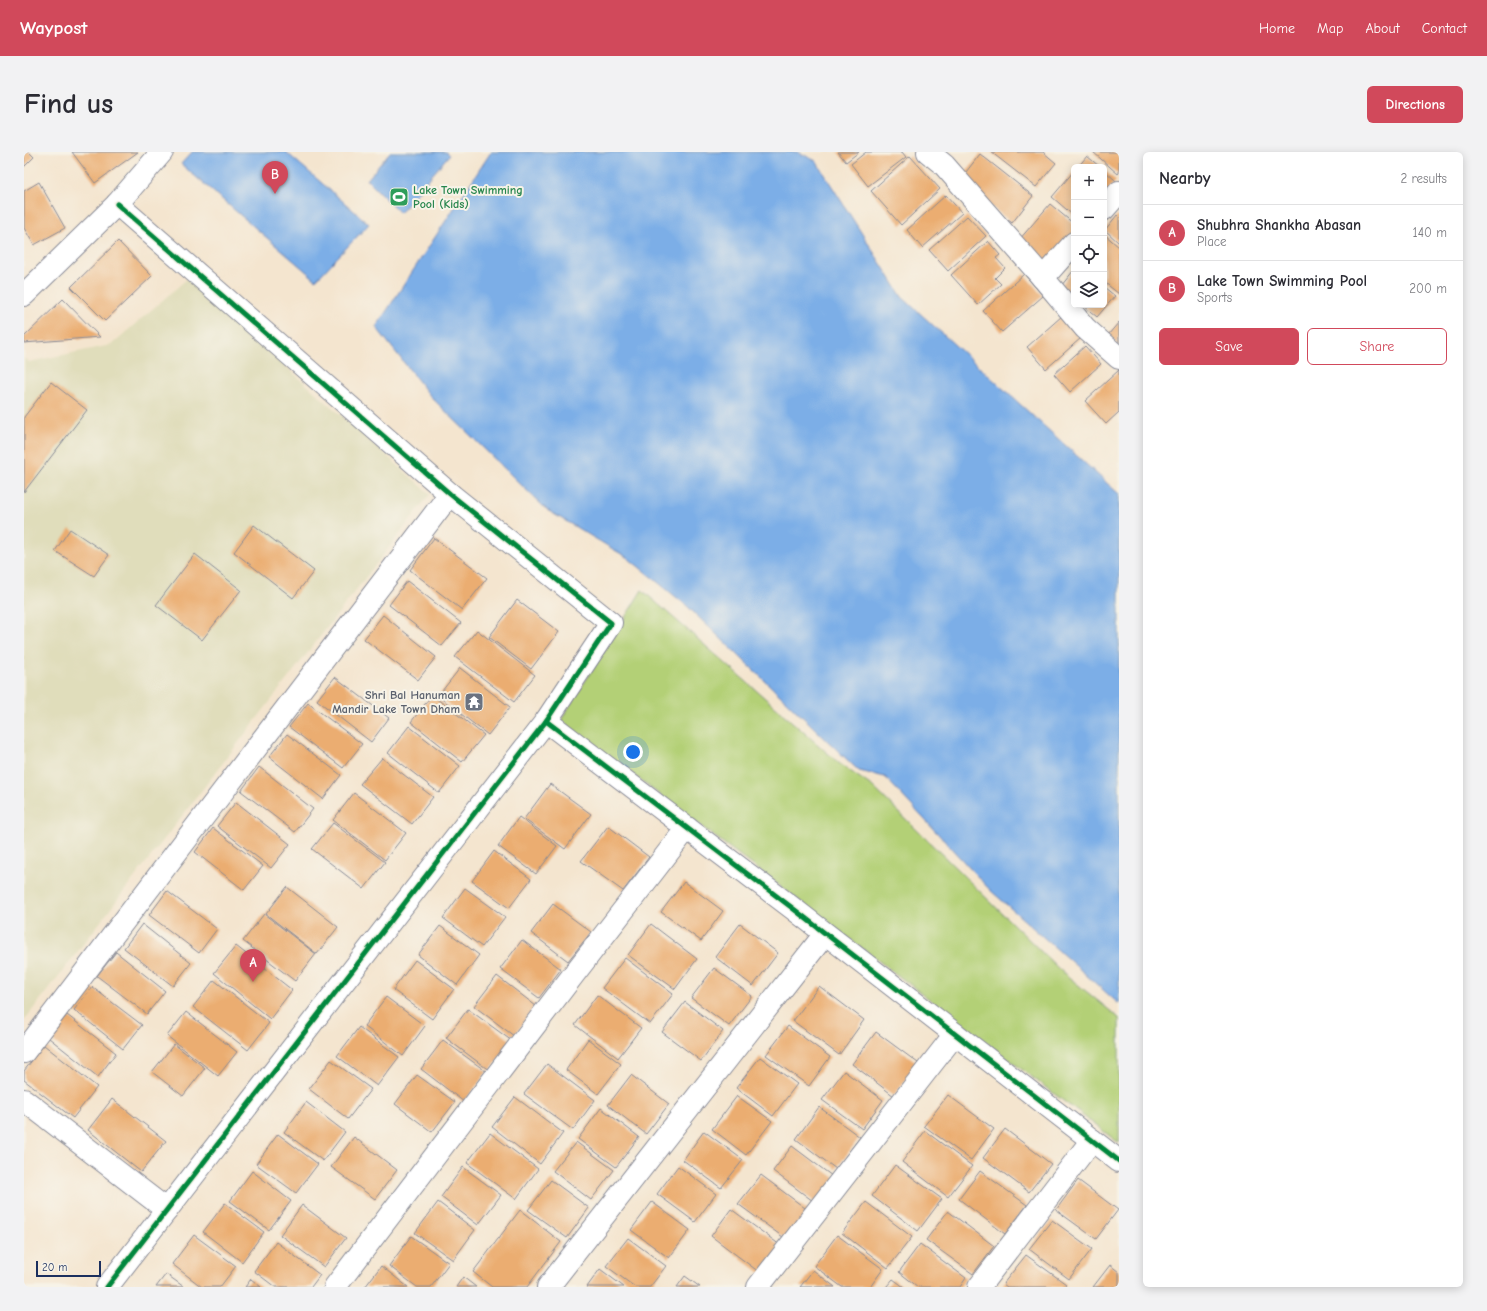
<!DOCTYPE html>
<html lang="en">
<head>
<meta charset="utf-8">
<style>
  body { margin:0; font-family:"Comic Neue",sans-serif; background:#f2f2f3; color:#2b2b33 }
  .controls { position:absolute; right:12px; top:12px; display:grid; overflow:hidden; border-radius:6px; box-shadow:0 2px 10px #0003 }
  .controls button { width:36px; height:36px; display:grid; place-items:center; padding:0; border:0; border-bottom:1px solid #e1e1e2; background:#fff; color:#2b2b33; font:20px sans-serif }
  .scale { position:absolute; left:12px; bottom:10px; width:65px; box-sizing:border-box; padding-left:4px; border:2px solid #1b2f5e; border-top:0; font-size:11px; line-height:14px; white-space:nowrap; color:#1b2f5e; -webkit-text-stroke:3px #f7f3e8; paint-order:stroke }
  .you { position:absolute; left:609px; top:600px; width:14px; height:14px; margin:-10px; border:3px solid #fff; border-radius:50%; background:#1a73e8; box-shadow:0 0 0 6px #1a73e833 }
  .badge { display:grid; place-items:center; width:26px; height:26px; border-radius:50%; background:#d1495b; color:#fff; font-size:13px; font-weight:700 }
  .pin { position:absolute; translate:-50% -33px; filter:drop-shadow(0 1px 2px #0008) }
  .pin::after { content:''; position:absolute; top:21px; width:14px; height:12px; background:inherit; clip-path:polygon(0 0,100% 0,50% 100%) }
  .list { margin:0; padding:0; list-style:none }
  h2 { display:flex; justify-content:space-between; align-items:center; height:52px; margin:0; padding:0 16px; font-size:17px }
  h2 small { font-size:13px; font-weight:400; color:#7c7c81 }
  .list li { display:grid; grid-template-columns:26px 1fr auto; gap:12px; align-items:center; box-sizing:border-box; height:56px; padding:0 16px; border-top:1px solid #e1e1e2 }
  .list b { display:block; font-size:15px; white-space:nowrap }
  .list p { margin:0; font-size:13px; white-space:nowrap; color:#7c7c81 }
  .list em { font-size:13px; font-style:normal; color:#7c7c81 }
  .actions { display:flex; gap:8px; padding:12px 16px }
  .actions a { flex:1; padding:9px 0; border:1px solid #d1495b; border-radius:6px; text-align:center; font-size:14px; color:#d1495b }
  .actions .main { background:#d1495b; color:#fff }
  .icon { flex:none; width:22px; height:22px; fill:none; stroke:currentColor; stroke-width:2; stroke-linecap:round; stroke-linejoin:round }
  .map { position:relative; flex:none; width:1095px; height:1135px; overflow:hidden; border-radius:6px }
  header { display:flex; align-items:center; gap:24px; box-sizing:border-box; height:56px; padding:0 20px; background:#d1495b; color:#fff }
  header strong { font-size:19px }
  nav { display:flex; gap:22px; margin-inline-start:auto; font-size:14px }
  .intro { display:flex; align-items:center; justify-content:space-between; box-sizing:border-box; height:96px; padding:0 24px }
  h1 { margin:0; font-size:28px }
  .button { padding:10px 18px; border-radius:6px; background:#d1495b; color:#fff; font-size:14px; font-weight:700 }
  main { display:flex; gap:24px; padding:0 24px }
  aside { flex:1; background:#fff; border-radius:6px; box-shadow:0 2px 10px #0003 }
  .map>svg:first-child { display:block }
</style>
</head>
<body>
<header>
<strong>Waypost</strong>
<nav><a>Home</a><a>Map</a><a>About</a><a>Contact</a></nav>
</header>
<div class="intro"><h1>Find us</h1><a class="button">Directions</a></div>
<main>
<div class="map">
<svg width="1095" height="1135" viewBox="0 0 1095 1135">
  <rect width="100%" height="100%" fill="#f7f3e8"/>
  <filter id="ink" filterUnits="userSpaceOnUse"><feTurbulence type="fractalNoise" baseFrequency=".025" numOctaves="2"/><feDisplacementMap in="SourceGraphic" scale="8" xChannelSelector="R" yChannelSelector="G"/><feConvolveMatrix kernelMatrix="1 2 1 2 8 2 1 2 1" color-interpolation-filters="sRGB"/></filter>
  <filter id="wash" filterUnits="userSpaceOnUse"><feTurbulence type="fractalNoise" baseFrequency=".012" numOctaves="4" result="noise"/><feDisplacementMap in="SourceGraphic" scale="16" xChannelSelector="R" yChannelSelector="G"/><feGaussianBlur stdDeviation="0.9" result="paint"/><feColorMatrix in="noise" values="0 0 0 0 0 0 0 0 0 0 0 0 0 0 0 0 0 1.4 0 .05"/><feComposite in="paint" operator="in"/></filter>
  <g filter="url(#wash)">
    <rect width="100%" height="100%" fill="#f4e5cf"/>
    <!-- built -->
    <polygon fill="#e0ddbb" points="163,127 406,342 0,869 0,206 5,210 87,193"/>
    <!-- green -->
    <polygon fill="#b3d076" stroke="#67806a" points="618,438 816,612 849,635 1036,818 1095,866 1095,991 537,568"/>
    <!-- water -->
    <g fill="#7baee7" stroke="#4b6ea2">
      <polygon points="168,0 262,0 345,72 292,128 157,12"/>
      <polygon points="366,0 422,0 425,3 376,61 343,28"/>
      <polygon points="467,0 774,0 792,9 878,145 1095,342 1095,852 966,738 861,625 835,619 663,454 604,406 523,358 407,245 352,175"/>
    </g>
    <g id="blocks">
      <!-- building -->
      <g fill="#ebad71">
        <polygon points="0,0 5,0 10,5 0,15"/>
        <polygon points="48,0 114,0 71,31"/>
        <polygon points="814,0 835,0 822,10"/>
        <polygon points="842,0 878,0 882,5 844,34 827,12"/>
        <polygon points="967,0 1019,0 1032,11 1012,35"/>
        <polygon points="1069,0 1095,0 1095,21 1094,22"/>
        <polygon points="956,2 1009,44 988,71 935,29"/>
        <polygon points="886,4 916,37 877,73 847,39"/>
        <polygon points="1063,4 1076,15 1054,15"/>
        <polygon points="1080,18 1092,29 1080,43"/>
        <polygon points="1050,19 1050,64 1028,45"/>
        <polygon points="15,30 41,76 10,93 0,76 0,39"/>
        <polygon points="922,43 938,61 898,96 883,78"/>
        <polygon points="1026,52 1050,72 1050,83 1024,114 995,88"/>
        <polygon points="1093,63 1095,65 1095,91 1081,78"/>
        <polygon points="943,64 962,84 924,119 905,98"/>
        <polygon points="1080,82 1095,95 1095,142 1080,130"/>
        <polygon points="94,89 128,124 81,169 47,135"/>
        <polygon points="964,89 976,103 972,106 981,116 971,126 977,132 954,153 927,123"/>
        <polygon points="1050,118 1050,146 1037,134"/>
        <polygon points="1000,122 1019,144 978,180 959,159"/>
        <polygon points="1080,135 1091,144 1073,165 1059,153 1080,153"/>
        <polygon points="39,147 76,185 0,191 0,185"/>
        <polygon points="1038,164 1057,186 1022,217 1003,195"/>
        <polygon points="1095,170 1095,193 1084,183"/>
        <polygon points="1061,194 1077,212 1046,240 1030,222"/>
        <polygon points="1095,218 1095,260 1082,272 1061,249"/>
        <polygon points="27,230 63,258 0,340 0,265"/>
        <polygon points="230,373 290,419 269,446 210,400"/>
        <polygon points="46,377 85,403 70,424 31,399"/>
        <polygon points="410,386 463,426 438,458 386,418"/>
        <polygon points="171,402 217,438 178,488 132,453"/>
        <polygon points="383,429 437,471 418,494 365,453"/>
        <polygon points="493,448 535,480 507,517 465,485"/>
        <polygon points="359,463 412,505 394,528 340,487"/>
        <polygon points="453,478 511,523 490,550 431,505"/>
        <polygon points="436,516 486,555 464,583 414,544"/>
        <polygon points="311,525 365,566 347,590 293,548"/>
        <polygon points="408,543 460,583 438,610 387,570"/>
        <polygon points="284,551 338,592 319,616 265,575"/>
        <polygon points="385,574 436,614 415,641 364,601"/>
        <polygon points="263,582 317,623 299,647 245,605"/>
        <polygon points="358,606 409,645 388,672 336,632"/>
        <polygon points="235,615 289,657 271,680 217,639"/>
        <polygon points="526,632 567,662 541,697 500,667"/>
        <polygon points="330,641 382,681 361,708 309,668"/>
        <polygon points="212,650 266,692 247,716 193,674"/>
        <polygon points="495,665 533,694 512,722 474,694"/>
        <polygon points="309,671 361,710 340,737 288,697"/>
        <polygon points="584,674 625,705 599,739 557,709"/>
        <polygon points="189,676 239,714 220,738 171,700"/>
        <polygon points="470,699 507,727 485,756 448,729"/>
        <polygon points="660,730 699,759 677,789 637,760"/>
        <polygon points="263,735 314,775 293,802 242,762"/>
        <polygon points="441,736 481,765 458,795 419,766"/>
        <polygon points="143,739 193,777 175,801 125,763"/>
        <polygon points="529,752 567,780 544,809 507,781"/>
        <polygon points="240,762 292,802 271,829 219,789"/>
        <polygon points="118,772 167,811 149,834 100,796"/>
        <polygon points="627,772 673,807 651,837 604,803"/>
        <polygon points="716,772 754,801 729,834 691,805"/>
        <polygon points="416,774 455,803 433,833 394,803"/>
        <polygon points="498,788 537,817 515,846 476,817"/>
        <polygon points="212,794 268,838 246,867 190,821"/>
        <polygon points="92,800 141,839 123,862 73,824"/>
        <polygon points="601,806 649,842 626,872 578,836"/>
        <polygon points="391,808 430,837 408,867 369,838"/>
        <polygon points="690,816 728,844 705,874 667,846"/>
        <polygon points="473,824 512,854 490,884 450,854"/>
        <polygon points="190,828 245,871 224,898 169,855"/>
        <polygon points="795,834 840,868 815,903 769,869"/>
        <polygon points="68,835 118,873 99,897 50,858"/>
        <polygon points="573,843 617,876 594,906 551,873"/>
        <polygon points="362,845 401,874 379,904 340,874"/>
        <polygon points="661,850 699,879 677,909 638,880"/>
        <polygon points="444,857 488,889 466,919 422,886"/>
        <polygon points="162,860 213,900 194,924 143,884"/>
        <polygon points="43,863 92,901 74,925 25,886"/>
        <polygon points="764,874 806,905 785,934 742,903"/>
        <polygon points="335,875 375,905 353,934 313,904"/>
        <polygon points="852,880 894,911 870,944 828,912"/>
        <polygon points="564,887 597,912 574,942 542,918"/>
        <polygon points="419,888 463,920 440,950 397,917"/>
        <polygon points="150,892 181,916 159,944 128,920"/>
        <polygon points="20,893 73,935 49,966 0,928 0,919"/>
        <polygon points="736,905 773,932 749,964 712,936"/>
        <polygon points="307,908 347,937 324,967 285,937"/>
        <polygon points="523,912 571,948 549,978 500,942"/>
        <polygon points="820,919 859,948 838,977 798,948"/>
        <polygon points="393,923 431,950 408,980 371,952"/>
        <polygon points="607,923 645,952 622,982 584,953"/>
        <polygon points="924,943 970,977 947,1008 900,974"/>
        <polygon points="713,944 748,969 722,1003 688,977"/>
        <polygon points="491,945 539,981 516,1012 468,975"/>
        <polygon points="88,947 142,989 117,1020 64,978"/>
        <polygon points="282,950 321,980 299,1009 260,980"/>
        <polygon points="795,955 836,985 812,1017 772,987"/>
        <polygon points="577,956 615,985 592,1015 554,987"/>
        <polygon points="981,977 1027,1012 1005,1040 959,1006"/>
        <polygon points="680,979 719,1008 697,1036 659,1008"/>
        <polygon points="901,979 948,1014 924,1045 878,1010"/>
        <polygon points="466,981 514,1017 492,1047 443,1011"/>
        <polygon points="254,982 294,1012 272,1041 232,1012"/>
        <polygon points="330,985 373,1018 351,1047 307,1015"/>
        <polygon points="552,990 590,1018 567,1048 529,1019"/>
        <polygon points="768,994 812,1027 793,1052 749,1019"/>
        <polygon points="871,1013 918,1047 894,1079 848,1044"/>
        <polygon points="654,1014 692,1042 671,1070 633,1042"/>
        <polygon points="439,1015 477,1043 454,1073 417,1045"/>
        <polygon points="228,1019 267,1049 245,1078 206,1049"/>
        <polygon points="956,1019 1003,1053 981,1082 935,1047"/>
        <polygon points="737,1023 785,1059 763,1088 714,1052"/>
        <polygon points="527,1028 565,1056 543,1086 504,1058"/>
        <polygon points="1054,1028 1094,1058 1072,1087 1032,1058"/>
        <polygon points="414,1050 451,1078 429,1108 391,1081"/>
        <polygon points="628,1050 666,1078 645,1106 607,1078"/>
        <polygon points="842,1050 888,1085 864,1116 818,1081"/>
        <polygon points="201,1051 240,1080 218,1110 179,1080"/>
        <polygon points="278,1053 322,1086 300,1115 256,1083"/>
        <polygon points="707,1057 760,1096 739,1123 687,1084"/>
        <polygon points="496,1058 537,1090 503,1135 468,1135 449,1120"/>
        <polygon points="924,1059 970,1094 949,1122 902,1088"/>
        <polygon points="1028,1068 1068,1097 1045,1127 1005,1097"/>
        <polygon points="170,1083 212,1114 196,1135 178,1135 148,1112"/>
        <polygon points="813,1083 859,1117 846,1135 818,1135 790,1114"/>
        <polygon points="387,1084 425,1111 407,1135 393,1135 365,1114"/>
        <polygon points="604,1086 642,1114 626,1135 611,1135 582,1114"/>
        <polygon points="252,1090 296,1123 287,1135 251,1135 230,1119"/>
        <polygon points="896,1092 942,1126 936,1135 894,1135 875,1120"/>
        <polygon points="1002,1103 1042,1132 1040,1135 983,1135 979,1132"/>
        <polygon points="1086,1113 1095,1120 1095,1135 1069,1135"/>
        <polygon points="357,1114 384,1135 341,1135"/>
        <polygon points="576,1117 600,1135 563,1135"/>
        <polygon points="789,1118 811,1135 776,1135"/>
        <polygon points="142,1122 160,1135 132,1135"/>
        <polygon points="661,1124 676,1135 653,1135"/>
        <polygon points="439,1125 452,1135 432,1135"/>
        <polygon points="227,1127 237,1135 221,1135"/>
        <polygon points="869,1127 880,1135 862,1135"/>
      </g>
    </g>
  </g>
  <g filter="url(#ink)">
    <use href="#blocks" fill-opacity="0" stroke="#888a96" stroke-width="1"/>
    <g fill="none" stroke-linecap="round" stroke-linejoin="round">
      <defs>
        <g id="minor">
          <polyline points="904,0 920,13 1019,126 1061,176 1095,206"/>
          <polyline points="1080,57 1095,40"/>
          <polyline points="1019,126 1050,91"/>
          <polyline points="0,143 93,52 138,0"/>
          <polyline points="522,569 771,758 1095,1009"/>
          <polyline points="0,900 426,342"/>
          <polyline points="0,948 143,1058"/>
          <polyline points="83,1135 522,569 587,471 426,342 93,52"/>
          <polyline points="311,1135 550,822 663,676"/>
          <polyline points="524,1135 801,782"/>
          <polyline points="734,1135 931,882"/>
          <polyline points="955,1135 1068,988"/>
        </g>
      </defs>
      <!-- minor casing -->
      <use href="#minor" stroke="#888a96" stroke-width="24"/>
      <!-- minor -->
      <use href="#minor" stroke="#fff" stroke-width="22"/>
      <defs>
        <g id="cycleway">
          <polyline points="522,569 771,758 1095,1009"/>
          <polyline points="83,1135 522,569 587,471 426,342 93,52"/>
        </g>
      </defs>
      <!-- cycleway casing -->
      <use href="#cycleway" stroke="#f7f3e8" stroke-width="8"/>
      <!-- cycleway -->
      <use href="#cycleway" stroke="#00873e" stroke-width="5"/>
    </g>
  </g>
  <!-- icons -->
  <defs>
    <symbol id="stadium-square" viewBox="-11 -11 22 22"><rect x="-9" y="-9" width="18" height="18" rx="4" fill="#2e9e5b" stroke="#f7f3e8"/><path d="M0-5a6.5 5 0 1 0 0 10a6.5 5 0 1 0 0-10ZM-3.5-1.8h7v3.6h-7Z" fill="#fff"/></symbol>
    <symbol id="temple-square" viewBox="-11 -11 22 22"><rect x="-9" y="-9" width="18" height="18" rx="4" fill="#6b7280" stroke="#f7f3e8"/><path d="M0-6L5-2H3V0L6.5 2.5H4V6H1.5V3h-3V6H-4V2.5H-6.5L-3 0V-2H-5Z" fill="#fff"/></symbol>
  </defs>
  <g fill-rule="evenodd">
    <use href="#stadium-square" x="364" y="34" width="22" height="22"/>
    <use href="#temple-square" x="439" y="539" width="22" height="22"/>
  </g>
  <g text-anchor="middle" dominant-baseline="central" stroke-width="4" stroke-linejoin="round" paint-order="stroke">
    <!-- leisure labels -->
    <g font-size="12" font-weight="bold" fill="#27864d" stroke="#f7f3e8" text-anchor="start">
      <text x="389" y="38">Lake Town Swimming<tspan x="389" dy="14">Pool (Kids)</tspan></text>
    </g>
    <!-- worship labels -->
    <g font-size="12" font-weight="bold" fill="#5b616d" stroke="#f7f3e8" text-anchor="end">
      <text x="436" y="543">Shri Bal Hanuman<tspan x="436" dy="14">Mandir Lake Town Dham</tspan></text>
    </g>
  </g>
</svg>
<div class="controls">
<button>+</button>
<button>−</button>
<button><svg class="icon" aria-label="locate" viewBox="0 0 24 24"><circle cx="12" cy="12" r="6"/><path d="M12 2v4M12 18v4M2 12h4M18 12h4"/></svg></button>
<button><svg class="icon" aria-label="layers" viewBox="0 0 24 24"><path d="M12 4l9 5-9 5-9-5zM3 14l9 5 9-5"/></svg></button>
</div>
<div class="scale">20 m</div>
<div class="you"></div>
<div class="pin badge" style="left:229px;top:830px">A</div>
<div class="pin badge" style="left:251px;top:42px">B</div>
</div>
<aside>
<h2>Nearby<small>2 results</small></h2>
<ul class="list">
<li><span class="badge">A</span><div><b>Shubhra Shankha Abasan</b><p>Place</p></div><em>140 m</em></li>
<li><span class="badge">B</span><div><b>Lake Town Swimming Pool</b><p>Sports</p></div><em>200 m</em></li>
</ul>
<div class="actions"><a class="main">Save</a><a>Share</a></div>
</aside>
</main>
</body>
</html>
